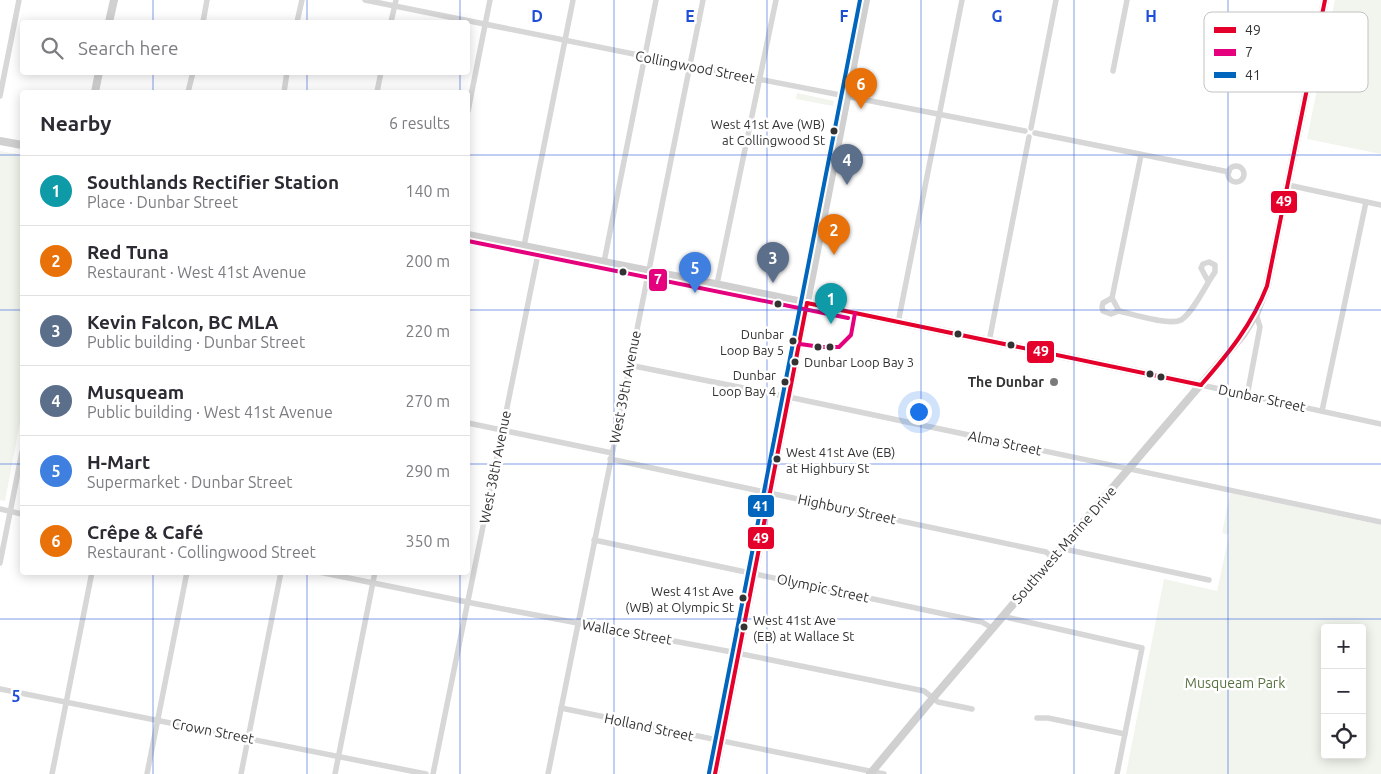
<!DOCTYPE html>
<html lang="en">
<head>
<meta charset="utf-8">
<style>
  body { margin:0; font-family:Ubuntu,sans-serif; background:#f2f2f3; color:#2b2b33 }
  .controls { position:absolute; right:15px; bottom:15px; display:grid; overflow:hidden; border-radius:5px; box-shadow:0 2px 12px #0003 }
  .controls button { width:45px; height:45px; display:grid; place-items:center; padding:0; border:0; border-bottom:1px solid #e1e1e2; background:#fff; color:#2b2b33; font:25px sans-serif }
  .you { position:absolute; left:918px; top:411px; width:18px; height:18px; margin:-12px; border:4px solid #fff; border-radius:50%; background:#1a73e8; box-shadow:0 0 0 8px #1a73e833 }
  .badge { display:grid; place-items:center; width:32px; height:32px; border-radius:50%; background:#7a7a7a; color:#fff; font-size:16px; font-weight:700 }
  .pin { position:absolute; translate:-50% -41px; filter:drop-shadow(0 1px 2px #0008) }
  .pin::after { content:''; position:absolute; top:26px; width:18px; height:15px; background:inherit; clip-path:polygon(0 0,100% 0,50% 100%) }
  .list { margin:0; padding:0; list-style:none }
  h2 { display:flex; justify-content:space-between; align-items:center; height:65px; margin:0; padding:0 20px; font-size:21px }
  h2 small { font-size:16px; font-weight:400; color:#7c7c81 }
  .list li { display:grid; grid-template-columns:32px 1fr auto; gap:15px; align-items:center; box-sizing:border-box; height:70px; padding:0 20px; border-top:1px solid #e1e1e2 }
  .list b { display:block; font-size:19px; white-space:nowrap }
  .list p { margin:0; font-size:16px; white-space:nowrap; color:#7c7c81 }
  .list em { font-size:16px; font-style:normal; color:#7c7c81 }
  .icon { flex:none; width:28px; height:28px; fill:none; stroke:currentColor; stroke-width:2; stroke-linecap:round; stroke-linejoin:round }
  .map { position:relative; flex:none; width:1381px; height:774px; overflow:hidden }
  .search { position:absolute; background:#fff; box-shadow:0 2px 12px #0003; left:20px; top:20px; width:450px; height:55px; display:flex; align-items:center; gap:12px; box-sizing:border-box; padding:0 18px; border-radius:5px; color:#7c7c81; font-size:19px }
  .panel { position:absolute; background:#fff; box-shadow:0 2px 12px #0003; left:20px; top:90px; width:450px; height:485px; border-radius:5px }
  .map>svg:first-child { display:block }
</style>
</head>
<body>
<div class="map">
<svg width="1381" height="774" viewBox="0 0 1381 774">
  <rect width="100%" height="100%" fill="#fff"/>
  <!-- green -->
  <g fill="#f1f5ed" fill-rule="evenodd">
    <polygon points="1335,0 1381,0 1381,154 1307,139"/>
    <polygon points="797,93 834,101 833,106 796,99"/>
    <polygon points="0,151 22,155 22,412 5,501 0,500"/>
    <path d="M1230 493 1381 525V774H1126L1164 579 1217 591 1229 535 1222 533ZM1325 628H1362V755H1325Z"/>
  </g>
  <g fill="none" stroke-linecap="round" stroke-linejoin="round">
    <!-- street -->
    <g stroke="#d7d7d7" stroke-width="5.5">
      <polyline points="365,0 753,78 1025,131"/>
      <polyline points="203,22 207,0"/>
      <polyline points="297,22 302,0"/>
      <polyline points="391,22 396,0"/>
      <polyline points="1212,40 1224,58 1310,76"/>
      <polyline points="1113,71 1127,0"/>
      <polyline points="1226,75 1237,62"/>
      <polyline points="188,92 193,72"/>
      <polyline points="284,92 287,72"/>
      <polyline points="377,92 381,72"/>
      <polyline points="0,96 19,0"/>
      <polyline points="468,111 490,0"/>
      <polyline points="1031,128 1056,0"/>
      <polyline points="1035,133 1229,172"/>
      <path d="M1141 155 1112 298 1119 311C1132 314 1169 326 1181 320 1193 313 1206 284 1215 272V265L1209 262 1203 264 1201 268 1208 281"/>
      <circle cx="1236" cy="174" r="8"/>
      <polyline points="1288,185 1381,205"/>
      <polyline points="524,246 573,0"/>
      <polyline points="604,262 656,0"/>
      <polyline points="717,284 776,0"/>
      <polyline points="1112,298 1103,303 1102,307 1103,311 1111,314 1119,311"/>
      <polyline points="898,323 962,0"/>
      <polyline points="989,342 1029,137"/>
      <polyline points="629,365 798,399 1381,522"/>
      <polyline points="1201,385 1381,424"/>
      <polyline points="1247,396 1260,327 1256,314"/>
      <polyline points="1322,411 1366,202"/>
      <polyline points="468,423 612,453"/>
      <polyline points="610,459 1046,552 1053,558"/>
      <polyline points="0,509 22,514"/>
      <polyline points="594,540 982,622 992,628"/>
      <polyline points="1062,547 1069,550 1209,580"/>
      <polyline points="0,563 22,452"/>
      <polyline points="319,572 477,604 732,652 924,691 938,702 972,709"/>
      <polyline points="1004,615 1010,618 1142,648 1117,774"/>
      <polyline points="0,689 426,774"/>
      <polyline points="561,708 884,774"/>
      <polyline points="1037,718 1048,718 1125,734"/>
      <polyline points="52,774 92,572"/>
      <polyline points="147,774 187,572"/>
      <polyline points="241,774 281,572"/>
      <polyline points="335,774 375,572"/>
      <polyline points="433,774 539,249"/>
      <polyline points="548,774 703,0"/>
    </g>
    <!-- secondary -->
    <g stroke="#d0d0d0" stroke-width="8">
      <polyline points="109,22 114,0"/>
      <polyline points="95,92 99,72"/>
      <polyline points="0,141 22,145"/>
      <polyline points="468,235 725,286 1201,385"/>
      <polyline points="715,774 866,0"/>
      <polyline points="870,774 933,698 1243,335 1256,314 1267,286 1325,0"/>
    </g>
    <defs>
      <g id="bus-1">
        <polyline points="807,303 1201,385"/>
        <path d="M1201 385C1228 354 1252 325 1267 286L1325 0"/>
        <polyline points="715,774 807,303"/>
      </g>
      <g id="bus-2">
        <polyline points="468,241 848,318"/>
        <polyline points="800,344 821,347 839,347 851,335 855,313"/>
      </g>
      <polyline id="bus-3" points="709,773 860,0"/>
    </defs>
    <!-- bus-1 casing -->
    <use href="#bus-1" stroke="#fff" stroke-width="8"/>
    <!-- bus-2 casing -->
    <use href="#bus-2" stroke="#fff" stroke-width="8"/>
    <!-- bus-3 casing -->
    <use href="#bus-3" stroke="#fff" stroke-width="8"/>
    <!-- bus-1 -->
    <use href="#bus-1" stroke="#e4002b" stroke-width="4"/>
    <!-- bus-2 -->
    <use href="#bus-2" stroke="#e5007d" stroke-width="4"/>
    <!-- bus-3 -->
    <use href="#bus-3" stroke="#0065bd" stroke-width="4"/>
  </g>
  <!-- grid -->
  <path fill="none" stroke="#1d4ed8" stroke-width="1" stroke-opacity="0.55" d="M153 0V22M307 0V22M460 0V22M614 0V774M767 0V774M921 0V774M1074 0V774M1228 0V774M153 72V92M307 72V92M460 72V92M0 155H22M468 155H1381M0 310H22M468 310H1381M0 464H22M468 464H1381M153 572V774M307 572V774M460 572V774M0 619H1381"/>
  <!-- markers -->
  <g fill="#333" stroke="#fff" stroke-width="2">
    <circle cx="834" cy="131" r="4.5"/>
    <circle cx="623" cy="272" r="4.5"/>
    <circle cx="778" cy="304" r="4.5"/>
    <circle cx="958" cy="334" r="4.5"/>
    <circle cx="793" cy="341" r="4.5"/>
    <circle cx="1011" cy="345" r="4.5"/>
    <circle cx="818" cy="347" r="4.5"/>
    <circle cx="830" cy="347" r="4.5"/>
    <circle cx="795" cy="362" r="4.5"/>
    <circle cx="1150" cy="374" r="4.5"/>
    <circle cx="1161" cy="377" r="4.5"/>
    <circle cx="785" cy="382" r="4.5"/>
    <circle cx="777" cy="459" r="4.5"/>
    <circle cx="743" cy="598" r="4.5"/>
    <circle cx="744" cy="627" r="4.5"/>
  </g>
  <circle fill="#7a7a7a" stroke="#fff" stroke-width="2" cx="1054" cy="382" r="5"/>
  <g text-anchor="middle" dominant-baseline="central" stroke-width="5" stroke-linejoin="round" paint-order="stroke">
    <!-- bus labels -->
    <g font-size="13" fill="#333" stroke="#fff" text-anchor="end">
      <text x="825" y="124">West 41st Ave (WB)<tspan x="825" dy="16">at Collingwood St</tspan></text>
      <text x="784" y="334">Dunbar<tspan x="784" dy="16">Loop Bay 5</tspan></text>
      <text x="804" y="362" text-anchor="start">Dunbar Loop Bay 3</text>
      <text x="776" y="375">Dunbar<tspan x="776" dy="16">Loop Bay 4</tspan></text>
      <text x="786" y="452" text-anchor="start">West 41st Ave (EB)<tspan x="786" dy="16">at Highbury St</tspan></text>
      <text x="734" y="591">West 41st Ave<tspan x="734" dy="16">(WB) at Olympic St</tspan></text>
      <text x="753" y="620" text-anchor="start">West 41st Ave<tspan x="753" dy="16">(EB) at Wallace St</tspan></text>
    </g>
    <!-- street labels -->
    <g font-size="14" fill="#333" stroke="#fff">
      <text transform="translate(695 67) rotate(11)">Collingwood Street</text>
      <text transform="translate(625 387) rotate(-79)">West 39th Avenue</text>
      <text transform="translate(1262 398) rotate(12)">Dunbar Street</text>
      <text transform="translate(1005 443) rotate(12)">Alma Street</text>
      <text transform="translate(495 467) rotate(-79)">West 38th Avenue</text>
      <text transform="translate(847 509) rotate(12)">Highbury Street</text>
      <text transform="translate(1064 545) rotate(-49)">Southwest Marine Drive</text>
      <text transform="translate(823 588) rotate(12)">Olympic Street</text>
      <text transform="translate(627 632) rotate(10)">Wallace Street</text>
      <text transform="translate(649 727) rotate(12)">Holland Street</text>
      <text transform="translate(213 731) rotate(11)">Crown Street</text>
    </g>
    <!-- poi labels -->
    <g font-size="14" font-weight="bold" fill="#333" stroke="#fff" text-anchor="end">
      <text x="1044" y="382">The Dunbar</text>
    </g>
    <!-- park labels -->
    <g font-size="14" fill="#56703f" stroke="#fff">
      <text x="1235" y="683">Musqueam Park</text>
    </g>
  </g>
  <!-- legend -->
  <rect x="1204" y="12" width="164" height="80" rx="8" fill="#fff" stroke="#c2c2c2" stroke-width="1"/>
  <rect x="1214" y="27" width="22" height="6" fill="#e4002b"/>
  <rect x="1214" y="49" width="22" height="7" fill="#e5007d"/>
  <rect x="1214" y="72" width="22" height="6" fill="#0065bd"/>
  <g font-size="14" fill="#333">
    <text x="1245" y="35">49</text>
    <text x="1245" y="57">7</text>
    <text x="1245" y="80">41</text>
  </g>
  <g font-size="16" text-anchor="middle" font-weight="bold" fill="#1d4ed8" stroke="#fff" stroke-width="5" stroke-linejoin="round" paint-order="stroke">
    <text x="537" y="22">D</text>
    <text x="690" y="22">E</text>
    <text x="844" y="22">F</text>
    <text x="997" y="22">G</text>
    <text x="1151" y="22">H</text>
    <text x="16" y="702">5</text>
  </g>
  <g stroke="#fff" stroke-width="2">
    <rect x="1270" y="190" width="28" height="24" rx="5" fill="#e4002b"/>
    <rect x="648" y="268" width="20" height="24" rx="5" fill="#e5007d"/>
    <rect x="1026" y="340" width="29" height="24" rx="5" fill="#e4002b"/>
    <rect x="747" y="494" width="28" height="24" rx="5" fill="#0065bd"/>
    <rect x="747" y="526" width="28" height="24" rx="5" fill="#e4002b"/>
  </g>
  <g font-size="14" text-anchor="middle" font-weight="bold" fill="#fff">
    <text x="1284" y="206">49</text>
    <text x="658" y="284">7</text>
    <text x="1041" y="356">49</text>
    <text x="761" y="511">41</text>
    <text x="761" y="543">49</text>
  </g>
</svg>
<div class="controls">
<button>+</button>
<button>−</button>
<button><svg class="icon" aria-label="locate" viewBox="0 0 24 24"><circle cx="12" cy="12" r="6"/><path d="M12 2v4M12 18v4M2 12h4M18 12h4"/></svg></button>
</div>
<div class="you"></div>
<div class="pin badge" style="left:831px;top:324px;background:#0f9aa8">1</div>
<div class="pin badge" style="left:834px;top:255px;background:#e8710a">2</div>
<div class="pin badge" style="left:773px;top:283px;background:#5c6f8a">3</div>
<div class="pin badge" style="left:847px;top:185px;background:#5c6f8a">4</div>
<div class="pin badge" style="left:695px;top:293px;background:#3f7fe0">5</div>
<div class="pin badge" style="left:861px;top:109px;background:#e8710a">6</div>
<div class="search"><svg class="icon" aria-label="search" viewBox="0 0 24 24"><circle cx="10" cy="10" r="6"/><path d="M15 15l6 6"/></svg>Search here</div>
<section class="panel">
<h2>Nearby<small>6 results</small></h2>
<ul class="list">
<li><span class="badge" style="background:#0f9aa8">1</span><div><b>Southlands Rectifier Station</b><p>Place · Dunbar Street</p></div><em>140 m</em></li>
<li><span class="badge" style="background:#e8710a">2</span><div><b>Red Tuna</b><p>Restaurant · West 41st Avenue</p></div><em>200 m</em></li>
<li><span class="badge" style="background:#5c6f8a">3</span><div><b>Kevin Falcon, BC MLA</b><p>Public building · Dunbar Street</p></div><em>220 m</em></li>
<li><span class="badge" style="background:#5c6f8a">4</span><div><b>Musqueam</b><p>Public building · West 41st Avenue</p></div><em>270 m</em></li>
<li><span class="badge" style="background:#3f7fe0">5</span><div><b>H-Mart</b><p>Supermarket · Dunbar Street</p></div><em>290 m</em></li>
<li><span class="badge" style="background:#e8710a">6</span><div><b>Crêpe &amp; Café</b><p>Restaurant · Collingwood Street</p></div><em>350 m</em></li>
</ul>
</section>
</div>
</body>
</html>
